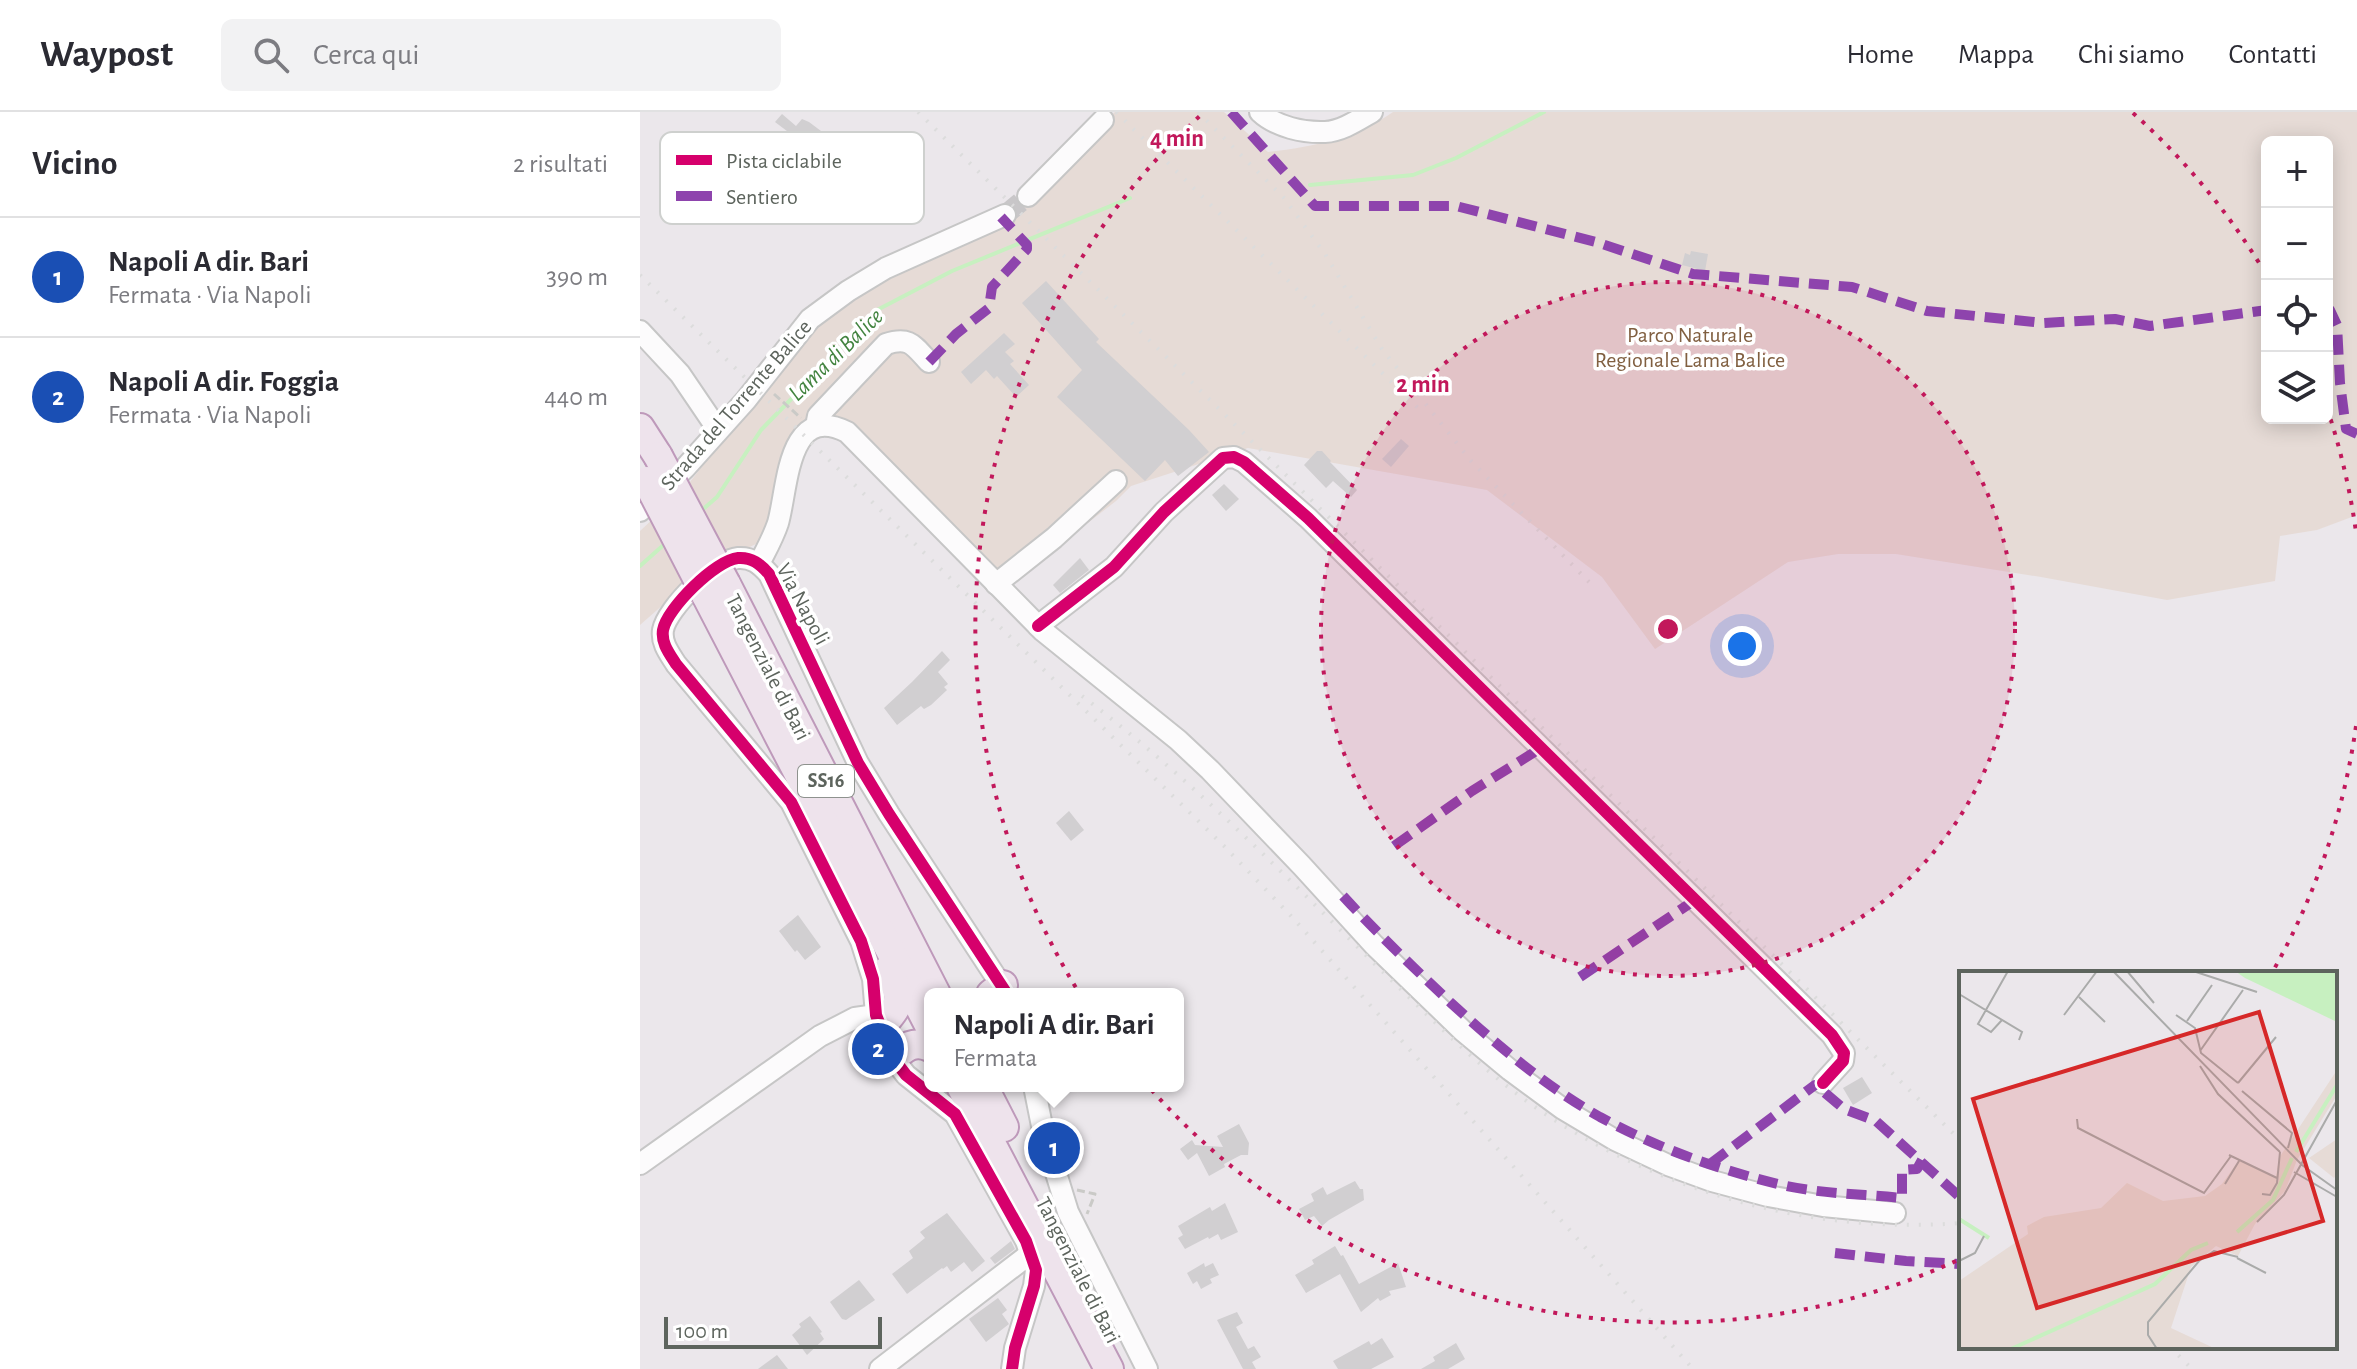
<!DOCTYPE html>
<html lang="it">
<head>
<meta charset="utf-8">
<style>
  body { margin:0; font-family:"Alegreya Sans",sans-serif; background:#f2f2f3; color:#2b2b33 }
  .controls { position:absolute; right:24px; top:24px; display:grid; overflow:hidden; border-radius:12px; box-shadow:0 4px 20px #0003 }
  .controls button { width:72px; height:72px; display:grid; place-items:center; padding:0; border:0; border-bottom:2px solid #e1e1e2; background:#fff; color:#2b2b33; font:40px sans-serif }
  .scale { position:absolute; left:24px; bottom:20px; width:218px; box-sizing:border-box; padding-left:8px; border:4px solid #5d645d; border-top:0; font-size:22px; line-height:28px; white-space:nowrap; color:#5d645d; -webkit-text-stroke:6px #fff; paint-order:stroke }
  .you { position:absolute; left:1102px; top:534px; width:28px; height:28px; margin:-20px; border:6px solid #fff; border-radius:50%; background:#1a73e8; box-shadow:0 0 0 12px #1a73e833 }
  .badge { display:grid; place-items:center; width:52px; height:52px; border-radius:50%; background:#8f928f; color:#fff; font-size:26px; font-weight:700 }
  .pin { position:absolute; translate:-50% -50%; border:4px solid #fff; box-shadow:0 2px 8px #0006 }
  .popup { position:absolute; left:284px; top:876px; width:260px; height:104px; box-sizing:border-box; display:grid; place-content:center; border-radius:12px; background:#fff; filter:drop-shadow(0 2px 6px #0005); font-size:26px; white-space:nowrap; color:#7c7c81 }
  .popup b { font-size:30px; color:#2b2b33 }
  .popup::after { content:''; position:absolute; left:50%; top:100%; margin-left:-16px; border:16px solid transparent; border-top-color:#fff }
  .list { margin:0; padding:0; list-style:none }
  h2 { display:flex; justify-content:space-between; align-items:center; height:104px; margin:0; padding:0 32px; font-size:34px }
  h2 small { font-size:26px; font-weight:400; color:#7c7c81 }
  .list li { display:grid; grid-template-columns:52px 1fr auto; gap:24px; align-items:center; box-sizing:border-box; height:120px; padding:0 32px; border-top:2px solid #e1e1e2 }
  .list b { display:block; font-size:30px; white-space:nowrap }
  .list p { margin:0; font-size:26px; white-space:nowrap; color:#7c7c81 }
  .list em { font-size:26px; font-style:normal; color:#7c7c81 }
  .icon { flex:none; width:44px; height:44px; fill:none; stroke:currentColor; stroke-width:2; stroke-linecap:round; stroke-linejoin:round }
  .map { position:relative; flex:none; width:1717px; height:1257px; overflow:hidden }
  header { display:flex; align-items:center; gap:48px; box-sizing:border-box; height:112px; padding:0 40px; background:#fff; border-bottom:2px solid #e1e1e2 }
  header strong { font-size:38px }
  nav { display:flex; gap:44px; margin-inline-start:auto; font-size:28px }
  .search { width:560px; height:72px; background:#f2f2f3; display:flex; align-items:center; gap:20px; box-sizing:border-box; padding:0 28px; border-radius:12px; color:#7c7c81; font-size:30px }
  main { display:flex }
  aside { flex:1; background:#fff }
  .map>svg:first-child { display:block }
</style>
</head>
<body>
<header>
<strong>Waypost</strong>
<div class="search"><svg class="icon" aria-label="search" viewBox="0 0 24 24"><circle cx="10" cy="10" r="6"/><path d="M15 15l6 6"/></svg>Cerca qui</div>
<nav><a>Home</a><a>Mappa</a><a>Chi siamo</a><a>Contatti</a></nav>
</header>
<main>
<aside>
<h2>Vicino<small>2 risultati</small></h2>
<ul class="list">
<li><span class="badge" style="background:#1a4fb4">1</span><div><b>Napoli A dir. Bari</b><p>Fermata · Via Napoli</p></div><em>390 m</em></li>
<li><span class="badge" style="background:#1a4fb4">2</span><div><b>Napoli A dir. Foggia</b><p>Fermata · Via Napoli</p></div><em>440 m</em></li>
</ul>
</aside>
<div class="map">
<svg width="1717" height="1257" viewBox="0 0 1717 1257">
  <rect width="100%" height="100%" fill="#ebe7eb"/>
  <!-- green -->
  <path fill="#e6dbd6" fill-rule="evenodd" d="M475 0H584L628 40C672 35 717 26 753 0H1717V403L1677 418 1640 424 1635 469 1527 488 1401 465 1256 442H1198L1148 450 1015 537 962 465 847 378 608 336 491 374 476 389 431 424 360 476 240 350 183 317 156 349 137 422 101 439 41 477 0 513V419L43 379 112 290 157 225 213 178 312 122 378 100 393 87 438 31ZM1627 30H1687V306H1627Z"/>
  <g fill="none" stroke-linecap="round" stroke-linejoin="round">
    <!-- stream -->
    <g stroke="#c7f0c0" stroke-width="4">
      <polyline points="670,73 773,63 816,46 904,0"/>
      <polyline points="61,399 77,385 121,318 239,197 312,159 490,86"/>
      <polyline points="0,454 28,429"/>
    </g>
  </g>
  <!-- building -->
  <g fill="#d1cfd1">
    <polygon points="142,2 156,14 162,7 169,10 209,40 214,32 243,56 228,69 223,78 220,77 215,87 202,76 204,71 201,70 204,62 135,10"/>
    <polygon points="1051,139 1068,142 1065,159 1042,153 1045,141 1050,143"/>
    <polygon points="406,169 459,227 456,230 549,318 569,340 538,364 525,348 505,369 417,285 442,258 382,191"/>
    <polygon points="364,221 375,232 365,240 374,249 370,252 389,273 376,285 357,264 354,267 346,258 331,272 321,260"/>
    <polygon points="761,327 769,334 751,355 742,347"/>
    <polygon points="677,339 682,339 691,349 690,350 717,378 711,385 693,369 686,376 664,353"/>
    <polygon points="584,372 599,387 586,399 572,383"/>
    <polygon points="440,446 449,458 420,481 413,473"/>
    <polygon points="302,539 310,548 298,560 308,572 304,575 307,578 291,593 284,597 281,594 257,613 244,596 272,570"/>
    <polygon points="429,699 444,718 431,729 416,711"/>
    <polygon points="158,803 181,835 165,848 157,838 155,840 139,819"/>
    <polygon points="1222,965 1232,981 1213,993 1203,976"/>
    <polygon points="599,1012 609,1031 608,1043 601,1043 584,1052 585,1055 569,1064 557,1041 548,1048 540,1037 552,1028 555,1033 583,1035 577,1024"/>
    <polygon points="715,1069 720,1077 723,1077 724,1088 689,1108 682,1114 674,1104 665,1108 659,1097 674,1089 671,1082 683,1075 687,1083"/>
    <polygon points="585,1091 598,1120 581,1128 578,1122 569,1127 568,1125 545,1137 538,1126 543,1123 538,1114 570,1095 572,1099"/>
    <polygon points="307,1101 345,1149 332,1160 324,1150 311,1160 307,1154 303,1157 302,1156 267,1182 252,1162 273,1146 269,1139 285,1126 280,1120"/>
    <polygon points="371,1129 375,1137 355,1152 350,1146"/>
    <polygon points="695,1134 701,1144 703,1143 719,1172 758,1151 766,1175 749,1179 751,1183 740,1189 738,1186 721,1200 700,1162 666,1181 655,1163 674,1152 672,1148"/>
    <polygon points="564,1151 565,1155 573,1151 579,1163 570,1167 572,1171 561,1177 557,1169 553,1172 547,1161"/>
    <polygon points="219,1168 235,1188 206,1208 202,1207 190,1190"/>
    <polygon points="358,1186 367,1198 362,1202 369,1212 346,1230 329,1207"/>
    <polygon points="597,1200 603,1211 596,1215 608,1237 614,1234 621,1245 612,1250 616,1257 603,1257 577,1208"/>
    <polygon points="170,1204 182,1220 180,1221 184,1227 167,1243 152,1223 161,1215 159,1212"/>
    <polygon points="742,1226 754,1245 731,1257 698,1257 693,1249 729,1229 731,1233"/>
    <polygon points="816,1231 825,1247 808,1257 781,1257 795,1249 793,1245"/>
    <polygon points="137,1243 148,1257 118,1257"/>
  </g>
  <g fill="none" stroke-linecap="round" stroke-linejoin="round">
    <!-- minor-tunnel -->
    <polyline stroke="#c8c6c8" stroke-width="20" stroke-dasharray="20 10" stroke-linecap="butt" points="365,103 388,84"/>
    <defs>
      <g id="minor">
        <path d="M620 0C636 15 664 21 685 20 702 19 718 8 732 0"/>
        <polyline points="388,84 463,8"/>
        <polyline points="0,219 40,262 78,318"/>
        <path d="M180 314 177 309 178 304 246 232C270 224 274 234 289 250"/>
        <polyline points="0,399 45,356 106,288 170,207 208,179 246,156 365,103"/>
        <path d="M119 452C126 438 133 426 138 411 148 376 147 290 207 320L403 519 538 628 570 658 662 754 734 833 823 919 870 958 923 997 975 1028 1028 1053 1072 1069 1128 1084 1183 1094 1255 1101"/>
        <polyline points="356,472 414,426 476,369"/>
        <polyline points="398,514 474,455 524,400 583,346 594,345 604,350 668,406 1192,923 1204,941 1203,949 1183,971"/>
        <path d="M367 882 249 702 218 651 129 462C120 452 112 445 98 446 76 448 27 496 23 518 21 531 29 541 36 552L151 690 221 829 233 867 236 903 253 946 266 963 315 1002 386 1129 396 1158 394 1174 375 1236 372 1257"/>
        <polyline points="394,974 403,1019 428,1100 507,1257"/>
        <polyline points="0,1052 180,924 215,906 236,903"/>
        <polyline points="240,1257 391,1141"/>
      </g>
      <g id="highway">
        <polyline points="0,316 18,344"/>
        <polyline points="86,472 296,882"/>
        <polyline points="66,483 290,915"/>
        <polyline points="351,882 363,873"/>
        <path d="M240 916C262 889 264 889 248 858"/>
        <path d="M253 946C265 935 274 928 290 935"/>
        <polyline points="321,974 469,1257"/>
        <polyline points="343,974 364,1015"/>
      </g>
    </defs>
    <!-- minor casing -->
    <use href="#minor" stroke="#c6c6c6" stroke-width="24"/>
    <!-- highway casing -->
    <use href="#highway" stroke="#be99ba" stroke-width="32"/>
    <!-- path -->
    <g stroke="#cacac7" stroke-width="3" stroke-dasharray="8 4" stroke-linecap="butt">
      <polyline points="134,282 161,306"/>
      <polyline points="437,1078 455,1082 447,1102"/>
    </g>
    <!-- minor -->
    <use href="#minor" stroke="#fcfbfc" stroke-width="20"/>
    <!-- highway -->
    <use href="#highway" stroke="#eee3ec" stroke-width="28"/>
    <!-- rail -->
    <g stroke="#dcdcdc" stroke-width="4" stroke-dasharray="2 10" stroke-linecap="butt">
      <polyline points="278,0 1321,1029"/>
      <polyline points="476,0 780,298"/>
      <polyline points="558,0 644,86 685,142 742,237 831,349 949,470"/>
      <polyline points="0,163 585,735 652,805 1053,1257"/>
      <path d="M442 584C552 667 646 765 744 861 798 913 850 967 913 1007 1034 1084 1177 1122 1321 1111"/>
      <polyline points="1530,1235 1552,1257"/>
    </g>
    <defs>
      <g id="highway-bridge">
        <polyline points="18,344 86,472"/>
        <polyline points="7,369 66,483"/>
      </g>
    </defs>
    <!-- highway-bridge casing -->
    <use href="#highway-bridge" stroke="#be99ba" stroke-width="32" stroke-linecap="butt"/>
    <!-- highway-bridge -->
    <use href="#highway-bridge" stroke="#eee3ec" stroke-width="28"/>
    <!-- quiet -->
    <g stroke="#8e44ad" stroke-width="10" stroke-dasharray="20 10" stroke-linecap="butt">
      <polyline points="591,0 675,94 816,94 956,130 1053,162 1212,175 1287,199 1404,211 1475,207 1510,214 1627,198"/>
      <polyline points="1687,196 1690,198 1697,213 1700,271 1706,317 1717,322"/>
      <polyline points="289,250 316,222 349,196 352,175 387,137 387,133 361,105"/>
      <polyline points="754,734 832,679 901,636"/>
      <path d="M703 784C737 821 774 856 811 891 857 933 905 974 960 1005 1017 1036 1079 1058 1142 1073 1182 1082 1222 1082 1262 1086V1058L1277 1057 1282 1048"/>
      <polyline points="940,865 1055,788"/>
      <polyline points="1070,1052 1175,973 1183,971 1184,980 1204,997 1236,1009 1321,1086"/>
      <polyline points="1195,1141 1266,1149 1321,1152"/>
    </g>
    <defs>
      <g id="cycleway">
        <polyline points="398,514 474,455 524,400 583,346 594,345 604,350 668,406 1192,923 1204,941 1203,949 1183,971"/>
        <path d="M367 882 249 702 218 651 129 462C120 452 112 445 98 446 76 448 27 496 23 518 21 531 29 541 36 552L151 690 221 829 233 867 236 903 253 946 266 963 315 1002 386 1129 396 1158 394 1174 375 1236 372 1257"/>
      </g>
    </defs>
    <!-- cycleway casing -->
    <use href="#cycleway" stroke="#fff" stroke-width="17"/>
    <!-- cycleway -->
    <use href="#cycleway" stroke="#d6006c" stroke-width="12"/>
  </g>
  <!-- distance rings -->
  <circle cx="1028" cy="517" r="347" fill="#c2185b" fill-opacity=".12"/>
  <g fill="none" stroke="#c2185b" stroke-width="4" stroke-dasharray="4 8">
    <circle cx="1028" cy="517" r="347"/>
    <path d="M1716 614A695 695 0 0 1 1633 859M1316 1149A695 695 0 0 1 563 1M1493 1A695 695 0 0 1 1627 164M1687 296A695 695 0 0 1 1716 420"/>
  </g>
  <g text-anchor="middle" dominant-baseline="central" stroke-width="7" stroke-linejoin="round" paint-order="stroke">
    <!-- shield labels -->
    <rect fill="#fff" stroke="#8e928e" stroke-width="2" x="158" y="653" width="56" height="32" rx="6"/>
    <g font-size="20" font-weight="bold" fill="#5d645d">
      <text x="186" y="669">SS16</text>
    </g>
    <!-- park labels -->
    <g font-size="22" fill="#805f40" stroke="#fff">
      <text x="1050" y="223">Parco Naturale<tspan x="1050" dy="25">Regionale Lama Balice</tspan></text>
    </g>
    <!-- street labels -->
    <g font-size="22" fill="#5d645d" stroke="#fff">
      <text transform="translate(96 293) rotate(-49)">Strada del Torrente Balice</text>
      <text transform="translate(163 492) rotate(62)">Via Napoli</text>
      <text transform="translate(128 555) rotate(63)">Tangenziale di Bari</text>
      <text transform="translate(438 1158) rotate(63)">Tangenziale di Bari</text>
    </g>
    <!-- water labels -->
    <g font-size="24" font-style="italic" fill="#438440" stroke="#fff">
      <text transform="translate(196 243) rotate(-44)">Lama di Balice</text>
    </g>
  </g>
  <!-- overview -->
  <g transform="translate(1319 859)">
    <rect width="378" height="378" fill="#ebe7eb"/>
    <path d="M378 99V124L338 189 326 220 296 253 279 285 257 275 232 296 212 357 257 378H0V310L69 263 68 255 85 246 142 237 168 212 204 230 246 225 263 213 280 189 317 206 320 187ZM378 168V203L375 207 350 187Z" fill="#e6dbd6"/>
    <path d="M276 0H378V51L286 7Z" fill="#c7f0c0"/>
    <path fill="none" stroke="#c7f0c0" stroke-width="4" d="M337 181 378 114M0 248 30 267M278 261 314 229 333 187M52 378 196 313 232 279 249 272"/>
    <path fill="none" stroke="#aaabaa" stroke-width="2" d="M154 0 343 194 378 219M168 0 195 32M234 0 298 21M0 23 63 61 60 69M120 26 146 51M105 44 138 0M217 44 236 57 242 82 279 112M43 49 32 61 19 53 49 0M228 50 253 14M241 80 284 19M241 95 259 123 321 181M279 112 317 66M283 120 333 162 329 177M118 148 119 157 245 222 272 185M270 184 318 207M335 201 378 226M266 213 280 190M303 223 311 224 318 212 321 181M298 251 325 224 378 129M278 287 307 302M0 290 16 282 25 265M198 378 189 364V351L240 290 255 280 279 286"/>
    <path fill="#d62828" fill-opacity="0.15" stroke="#d62828" stroke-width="4" d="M300 41 364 250 78 337 14 128Z"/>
    <rect width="378" height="378" fill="none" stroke="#5d645d" stroke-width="4"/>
  </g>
  <!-- legend -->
  <rect x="20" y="20" width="264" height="92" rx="12" fill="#fff" stroke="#ced0ce" stroke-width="2"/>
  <rect x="36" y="43" width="36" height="10" fill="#d6006c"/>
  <rect x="36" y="79" width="36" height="10" fill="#8e44ad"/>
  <g font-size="22" fill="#5d645d">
    <text x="86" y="56">Pista ciclabile</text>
    <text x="86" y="92">Sentiero</text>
  </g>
  <circle cx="1028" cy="517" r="12" fill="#c2185b" stroke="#fff" stroke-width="4"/>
  <g font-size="24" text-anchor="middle" font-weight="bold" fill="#c2185b" stroke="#fff" stroke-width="7" stroke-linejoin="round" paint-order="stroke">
    <text x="537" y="34">4 min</text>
    <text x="783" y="280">2 min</text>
  </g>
</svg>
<div class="controls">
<button>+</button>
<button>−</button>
<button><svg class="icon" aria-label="locate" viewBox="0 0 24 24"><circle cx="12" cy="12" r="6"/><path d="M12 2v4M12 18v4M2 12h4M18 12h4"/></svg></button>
<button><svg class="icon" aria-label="layers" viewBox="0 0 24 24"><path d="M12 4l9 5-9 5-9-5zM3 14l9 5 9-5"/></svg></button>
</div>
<div class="scale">100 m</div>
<div class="you"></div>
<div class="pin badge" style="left:414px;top:1036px;background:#1a4fb4">1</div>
<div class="popup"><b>Napoli A dir. Bari</b>Fermata</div>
<div class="pin badge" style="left:238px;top:937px;background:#1a4fb4">2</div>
</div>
</main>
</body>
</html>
